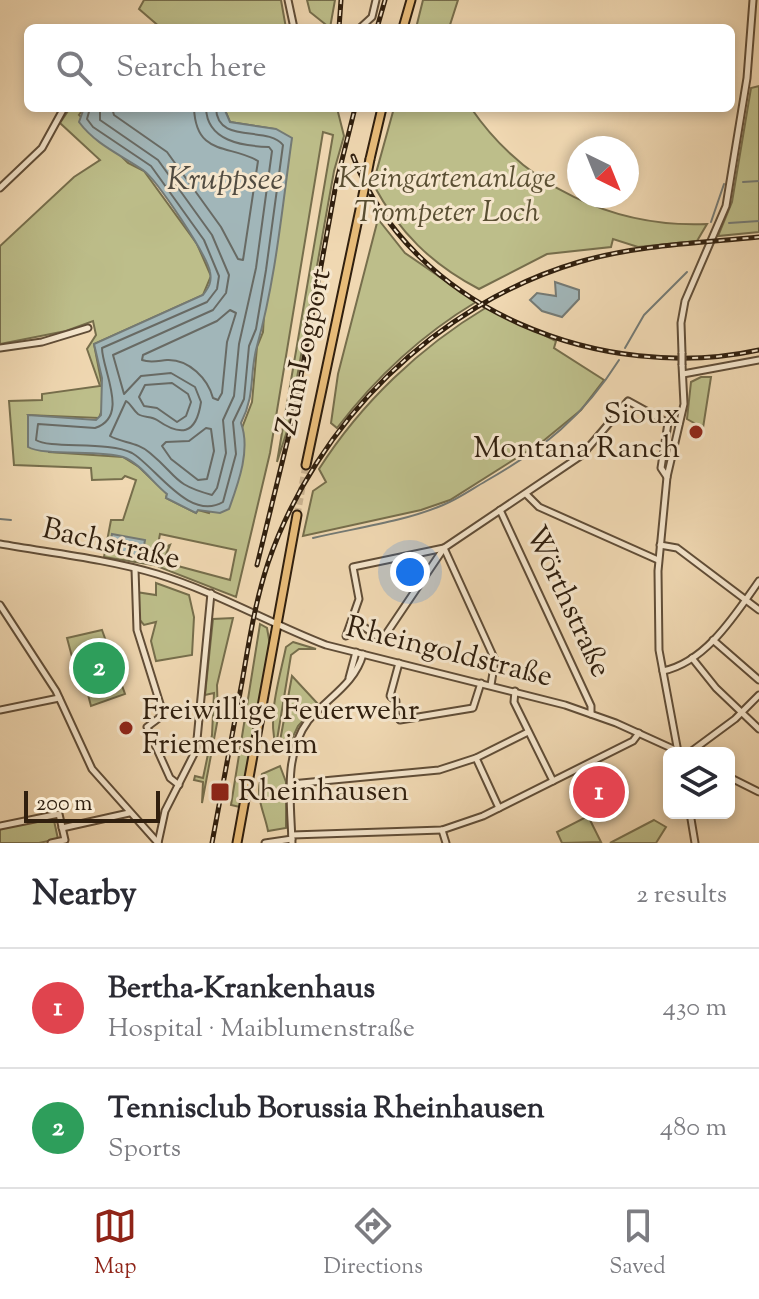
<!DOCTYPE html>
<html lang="en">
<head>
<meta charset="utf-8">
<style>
  body { margin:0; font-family:"Sorts Mill Goudy",serif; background:#f7f7f7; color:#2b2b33 }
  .controls { position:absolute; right:24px; bottom:24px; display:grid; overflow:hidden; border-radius:12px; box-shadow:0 4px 12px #0003 }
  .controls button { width:72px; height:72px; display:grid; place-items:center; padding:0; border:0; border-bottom:2px solid #e1e1e2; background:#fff; color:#2b2b33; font:40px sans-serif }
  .compass { position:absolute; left:567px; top:136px; width:72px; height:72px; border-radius:50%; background:#fff; box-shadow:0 4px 12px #0003; rotate:137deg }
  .scale { position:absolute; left:24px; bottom:20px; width:136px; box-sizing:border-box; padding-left:8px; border:4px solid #301f0e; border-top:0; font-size:22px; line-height:28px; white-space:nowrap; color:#301f0e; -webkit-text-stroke:6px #f5e6cd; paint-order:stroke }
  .you { position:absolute; left:410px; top:572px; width:28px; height:28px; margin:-20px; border:6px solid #fff; border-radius:50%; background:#1a73e8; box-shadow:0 0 0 12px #1a73e833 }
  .badge { display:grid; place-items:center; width:52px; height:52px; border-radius:50%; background:#8f2418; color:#fff; font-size:26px; font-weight:700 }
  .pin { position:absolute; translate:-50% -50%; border:4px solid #fff; box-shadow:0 2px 8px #0006 }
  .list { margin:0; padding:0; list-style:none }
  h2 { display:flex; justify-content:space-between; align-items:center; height:104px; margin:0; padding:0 32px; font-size:34px }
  h2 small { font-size:26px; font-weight:400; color:#7c7c81 }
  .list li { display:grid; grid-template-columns:52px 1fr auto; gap:24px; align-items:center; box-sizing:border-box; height:120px; padding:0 32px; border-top:2px solid #e1e1e2 }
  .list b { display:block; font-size:30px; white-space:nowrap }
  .list p { margin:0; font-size:26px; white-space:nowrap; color:#7c7c81 }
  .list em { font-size:26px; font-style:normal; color:#7c7c81 }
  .icon { flex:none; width:44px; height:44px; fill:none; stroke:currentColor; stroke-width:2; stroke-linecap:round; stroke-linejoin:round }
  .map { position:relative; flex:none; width:759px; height:843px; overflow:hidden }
  .search { position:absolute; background:#fff; box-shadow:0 4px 12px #0003; left:24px; right:24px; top:24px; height:88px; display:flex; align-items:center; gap:20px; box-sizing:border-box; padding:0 28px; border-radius:12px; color:#7c7c81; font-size:30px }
  .sheet { height:344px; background:#fff }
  nav { display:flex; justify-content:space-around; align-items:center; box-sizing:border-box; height:112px; border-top:2px solid #e1e1e2; background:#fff; font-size:22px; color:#7c7c81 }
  nav a { display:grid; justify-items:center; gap:4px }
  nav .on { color:#8f2418 }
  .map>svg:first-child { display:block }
</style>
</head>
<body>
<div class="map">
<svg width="759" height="843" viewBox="0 0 759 843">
  <rect width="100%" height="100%" fill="#f0d8b2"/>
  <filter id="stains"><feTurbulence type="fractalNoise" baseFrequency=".0025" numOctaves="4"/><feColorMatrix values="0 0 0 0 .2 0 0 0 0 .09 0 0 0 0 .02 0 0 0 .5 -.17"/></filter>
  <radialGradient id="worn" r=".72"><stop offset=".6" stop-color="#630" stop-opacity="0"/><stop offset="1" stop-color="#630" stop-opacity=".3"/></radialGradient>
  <!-- green -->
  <g fill="#bdbe8a" stroke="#766e4c" stroke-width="2">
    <polygon points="144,0 281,0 286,28 161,28 139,9"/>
    <polygon points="307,0 335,0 330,28 310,12"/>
    <polygon points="423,0 458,0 449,28 416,28"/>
    <polygon points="759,86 759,232 718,236 732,202 751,88"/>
    <polygon points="70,108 84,108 79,115 128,163 144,171 197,244 211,276 203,295 94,344 105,401 99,418 28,415 49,452 123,457 139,467 167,494 166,498 196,513 198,510 209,513 252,402 257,347 263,332 275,129 230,122 224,108 337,108 344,136 334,171 288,428 277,462 333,135 323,132 270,453 236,597 159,567 163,548 170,545 163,562 230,580 236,550 160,534 154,565 104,557 111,520 123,520 136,480 125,476 122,479 92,480 91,468 14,465 9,401 42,400 42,394 100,386 87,349 96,335 93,321 66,331 0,344 0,246 74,177 100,160 60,123"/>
    <path d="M394 108H471C525 187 614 228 707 224L697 241 638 247 613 239 611 247 547 254 479 289C431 264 399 232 373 184Z"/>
    <path d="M378 219 405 253 476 302C421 335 376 377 337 428L331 423 338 374Z"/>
    <path d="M487 307 556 341 554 348 604 380 581 410 542 442 450 500 421 510 303 536 313 491 326 482 319 469C361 403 420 347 487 307Z"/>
    <polygon points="701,377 711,377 703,428 687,419 691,382"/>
    <polygon points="156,583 189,595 194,617 192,655 156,661 151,641 156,622 144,625 139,619 136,592 156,595"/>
    <polygon points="233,618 217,685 218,718 202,803 203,782 194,780 195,776 203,778 212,735 214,693 205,695 213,619"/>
    <polygon points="260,624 267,628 270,645 240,807 231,805"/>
    <polygon points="102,630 125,694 91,706 81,668 75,668 67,638"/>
    <path d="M293 642 316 649H299L291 655 276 746C267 716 280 677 286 647Z"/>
    <polygon points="292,676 318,704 298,726 290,743 280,741"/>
    <path d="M280 766 286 782V828L268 831C264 810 254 797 262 774Z"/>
    <polygon points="53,816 58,839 39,843 0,843 0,827"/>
    <polygon points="588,816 601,842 562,843 557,832"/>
    <polygon points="654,820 666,827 656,843 610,843"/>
  </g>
  <!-- water -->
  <g fill="#a1b6b9" stroke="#747a75" stroke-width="2">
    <path d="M84 108H224L230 122 276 129 292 138C282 208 276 278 257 346 249 375 256 393 241 423 251 450 238 484 229 509L220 513 198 510 196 513 166 498 167 494C153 483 140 463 123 457 100 450 43 456 28 447V415L96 420 101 415 102 378 94 344 203 295C209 287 212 282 210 272 207 255 157 180 143 170 121 155 95 144 79 122Z"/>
    <polygon points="555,282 579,290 579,299 562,317 542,311 530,300 537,293 556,296"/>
    <polygon points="112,534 145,540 142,557 109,551"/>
  </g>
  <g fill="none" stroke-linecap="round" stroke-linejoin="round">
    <!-- shore -->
    <g stroke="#686a64" stroke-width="2">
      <path d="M90 108 87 119 93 127 151 166 204 240 219 276 217 289 207 302 102 348C102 370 130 417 95 428L38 424 36 440C49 449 110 441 132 453 156 467 189 522 223 502L236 454 233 422 244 399 249 346 256 329 266 270 283 145C267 125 217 145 216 108"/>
      <path d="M100 108V120L158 160 212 235 229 275 226 293 213 310 113 355 124 394 141 376 171 373 195 387 201 402C196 436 180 436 157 420 151 416 144 418 138 414 133 410 131 404 126 401L110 436C122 443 138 442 150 453 179 477 172 484 212 495L217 488 226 453 223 420 234 396 239 344 256 268 272 151 269 147C242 146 207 141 206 108"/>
      <path d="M112 108 114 115 167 152 221 227 238 259 243 260 258 161C230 144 196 157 194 108"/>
      <path d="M230 310 236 313 227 342 222 393 218 400 213 398C208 379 189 359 167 360 157 361 150 363 142 360L143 355 217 321Z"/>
      <polygon points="172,383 188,394 191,402 186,416 177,422 157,408 144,406 139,397 145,385"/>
      <polygon points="206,428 211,429 214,451 207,479 198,480 171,459 162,446 166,442 189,441"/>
    </g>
    <!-- stream -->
    <g stroke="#747a75" stroke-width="2">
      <polyline points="743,182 759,181"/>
      <polyline points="711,222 724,184"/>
      <polyline points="729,223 759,221"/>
      <polyline points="625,348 644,315 687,272"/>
      <polyline points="0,519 11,520"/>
      <path d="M313 538C355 528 403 522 443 505 458 499 472 489 486 481 544 448 583 417 619 360"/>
    </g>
    <!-- major-tunnel -->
    <polyline stroke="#cab391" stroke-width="7" stroke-dasharray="7 3.5" stroke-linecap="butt" points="297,515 306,465"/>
    <defs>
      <g id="minor">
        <polyline points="288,0 294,28"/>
        <polyline points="360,28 372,17 376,0"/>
        <polyline points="0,188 42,148 64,108"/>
        <polyline points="0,348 42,342 88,328"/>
        <polyline points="682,353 681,323 685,301 726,206 747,78 753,0"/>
        <polyline points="683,374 759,360"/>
        <polyline points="526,494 539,507 658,560"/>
        <polyline points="500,510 591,706 591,714"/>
        <path d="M0 544C51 553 107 559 157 574 216 592 269 623 326 645L565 705 616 723 682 753"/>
        <polyline points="660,545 677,548 759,610"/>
        <polyline points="135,569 137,630 162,710 159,718 147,727 170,778 179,785"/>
        <polyline points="0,605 56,691 92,769 158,843"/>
        <polyline points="353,619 382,640 444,548 582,455 628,401 668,423 661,468 667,477"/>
        <polyline points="346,636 359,599 353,567 444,548 495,660 491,685"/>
        <polyline points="713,640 759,680"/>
        <polyline points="692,658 716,688 759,729"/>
        <polyline points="399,663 390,696 396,701 395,714 400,720 473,708 481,683"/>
        <path d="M663 671C706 662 735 615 759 581"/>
        <polyline points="349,678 356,652"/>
        <polyline points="515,691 514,702 553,781"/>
        <polyline points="0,710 59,698"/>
        <polyline points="678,752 659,650 658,571 667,477 684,404 682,365"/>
        <polyline points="689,753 735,719 759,695"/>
        <polyline points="476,758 499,808"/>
        <polyline points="729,777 759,792"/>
        <polyline points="291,784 439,770 476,758 528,732"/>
        <polyline points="690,813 695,843"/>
        <polyline points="0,826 59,814 65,840 51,843"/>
        <polyline points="62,828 129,813"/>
        <polyline points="442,830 446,843"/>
        <polyline points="292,835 442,830 483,816 633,741 639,733"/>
        <polyline points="158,843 165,811 196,750 211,593"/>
        <polyline points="265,843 292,839"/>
        <path d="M292 843C291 804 283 754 308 721 327 698 355 684 363 654"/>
      </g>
      <g id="major">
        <polyline points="403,28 411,0"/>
        <polyline points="370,159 382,108"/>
        <polyline points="306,465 362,200"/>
        <polyline points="237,843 297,515"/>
      </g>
    </defs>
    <!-- minor casing -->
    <use href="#minor" stroke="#604d37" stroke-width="9"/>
    <!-- major casing -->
    <use href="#major" stroke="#301f0e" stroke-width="11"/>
    <!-- minor -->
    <use href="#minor" stroke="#f5e6cd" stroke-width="5"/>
    <!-- major -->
    <use href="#major" stroke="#e8bc79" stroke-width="7"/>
    <defs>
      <g id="rail">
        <polyline points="339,28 341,0"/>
        <polyline points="377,28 385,0"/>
        <path d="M353 156C411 311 605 384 759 350"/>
        <polyline points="257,565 294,414 336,184 355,108"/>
        <path d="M212 843C222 789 232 736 242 682 249 642 255 602 268 563 316 423 436 304 579 262 637 245 699 243 759 237"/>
      </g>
    </defs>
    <!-- rail casing -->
    <use href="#rail" stroke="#301f0e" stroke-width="5"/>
    <!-- rail -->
    <use href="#rail" stroke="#f5e6cd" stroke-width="2" stroke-dasharray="6" stroke-linecap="butt"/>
    <defs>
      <polyline id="minor-bridge" points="682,353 682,365"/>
      <polyline id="major-bridge" points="362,200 370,159"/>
    </defs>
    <!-- minor-bridge casing -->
    <use href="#minor-bridge" stroke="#604d37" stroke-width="9" stroke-linecap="butt"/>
    <!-- major-bridge casing -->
    <use href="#major-bridge" stroke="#301f0e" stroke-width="11" stroke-linecap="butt"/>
    <!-- minor-bridge -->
    <use href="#minor-bridge" stroke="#f5e6cd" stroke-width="5"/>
    <!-- major-bridge -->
    <use href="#major-bridge" stroke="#e8bc79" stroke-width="7"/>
  </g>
  <!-- markers -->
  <g fill="#8f2418" stroke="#f5e6cd" stroke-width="3">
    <circle cx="696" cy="432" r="8"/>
    <circle cx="126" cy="728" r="8"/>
    <rect x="210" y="782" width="20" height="20" rx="4"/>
  </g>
  <g text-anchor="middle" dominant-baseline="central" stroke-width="6" stroke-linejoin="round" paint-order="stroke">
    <!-- park labels -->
    <g font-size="30" font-style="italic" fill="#5a4f33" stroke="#f5e6cd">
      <text x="447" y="179">Kleingartenanlage<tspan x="447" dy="34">Trompeter Loch</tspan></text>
    </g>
    <!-- street labels -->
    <g font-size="30" fill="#301f0e" stroke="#f5e6cd">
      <text transform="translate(305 352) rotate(-78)">Zum Logport</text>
      <text transform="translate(111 545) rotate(13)">Bachstraße</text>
      <text transform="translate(567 602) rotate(65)">Wörthstraße</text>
      <text transform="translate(449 653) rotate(14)">Rheingoldstraße</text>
    </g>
    <!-- poi labels -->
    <g font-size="30" fill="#301f0e" stroke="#f5e6cd" text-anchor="start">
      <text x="680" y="415" text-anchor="end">Sioux<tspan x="680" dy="34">Montana Ranch</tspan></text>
      <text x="142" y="711">Freiwillige Feuerwehr<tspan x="142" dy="34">Friemersheim</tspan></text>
      <text x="238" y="792">Rheinhausen</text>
    </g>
    <!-- water labels -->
    <g font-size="32" font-style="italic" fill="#524c41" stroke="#f5e6cd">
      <text x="225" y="181">Kruppsee</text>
    </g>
  </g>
  <rect width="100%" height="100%" filter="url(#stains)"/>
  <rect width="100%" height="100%" fill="url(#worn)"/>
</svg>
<div class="controls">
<button><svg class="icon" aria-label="layers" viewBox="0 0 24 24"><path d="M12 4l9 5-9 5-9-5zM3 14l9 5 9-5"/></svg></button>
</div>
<svg class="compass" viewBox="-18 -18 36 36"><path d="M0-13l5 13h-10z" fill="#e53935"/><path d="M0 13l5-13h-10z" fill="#7c7c81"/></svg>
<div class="scale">200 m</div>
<div class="you"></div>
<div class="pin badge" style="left:599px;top:792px;background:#e0444e">1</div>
<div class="pin badge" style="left:99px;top:668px;background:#2e9e5b">2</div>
<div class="search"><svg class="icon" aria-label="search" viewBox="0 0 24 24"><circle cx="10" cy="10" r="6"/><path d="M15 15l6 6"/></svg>Search here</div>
</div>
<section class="sheet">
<h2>Nearby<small>2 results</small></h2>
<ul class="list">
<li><span class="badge" style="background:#e0444e">1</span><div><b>Bertha-Krankenhaus</b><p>Hospital · Maiblumenstraße</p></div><em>430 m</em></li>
<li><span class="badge" style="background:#2e9e5b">2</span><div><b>Tennisclub Borussia Rheinhausen</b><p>Sports</p></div><em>480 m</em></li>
</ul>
</section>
<nav>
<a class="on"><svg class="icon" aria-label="map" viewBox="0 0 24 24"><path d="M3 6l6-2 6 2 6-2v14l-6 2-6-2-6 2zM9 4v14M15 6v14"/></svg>Map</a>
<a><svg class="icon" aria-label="directions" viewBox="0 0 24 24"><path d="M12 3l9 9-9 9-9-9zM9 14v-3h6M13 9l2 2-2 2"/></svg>Directions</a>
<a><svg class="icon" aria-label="saved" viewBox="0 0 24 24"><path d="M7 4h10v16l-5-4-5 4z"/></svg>Saved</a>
</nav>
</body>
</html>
